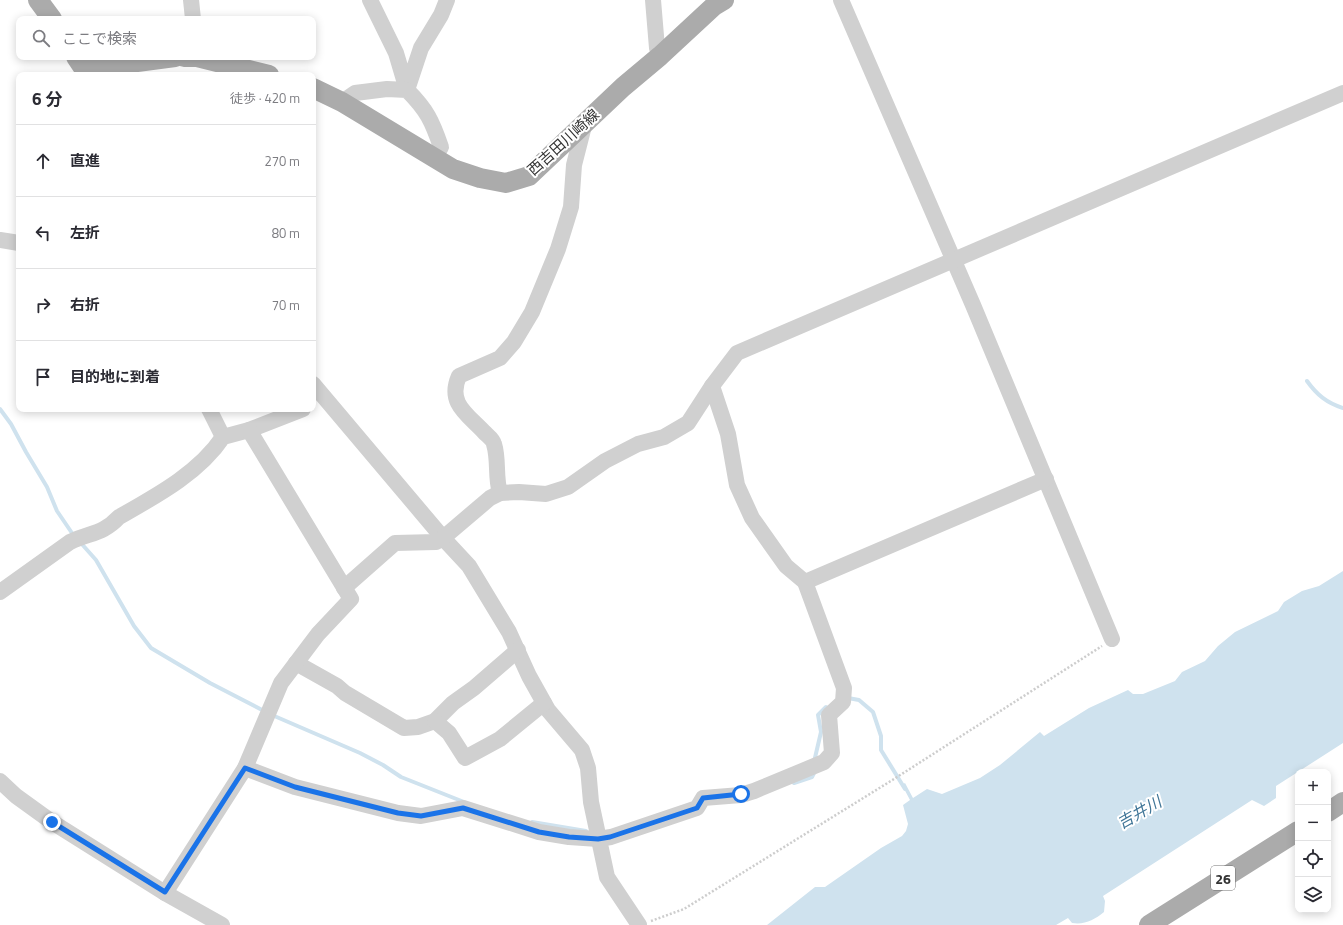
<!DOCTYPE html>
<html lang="ja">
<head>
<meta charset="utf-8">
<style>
  body { margin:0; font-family:"Titillium Web","Noto Sans JP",sans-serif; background:#f7f7f7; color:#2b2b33 }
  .controls { position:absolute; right:12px; bottom:12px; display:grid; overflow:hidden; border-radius:8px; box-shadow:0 2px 10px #0003 }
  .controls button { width:36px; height:36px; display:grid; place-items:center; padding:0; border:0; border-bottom:1px solid #e1e1e2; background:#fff; color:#2b2b33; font:20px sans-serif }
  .stop { position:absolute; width:12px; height:12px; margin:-9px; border:3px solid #1a73e8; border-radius:50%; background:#fff }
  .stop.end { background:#1a73e8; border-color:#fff; box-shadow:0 1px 4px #0008 }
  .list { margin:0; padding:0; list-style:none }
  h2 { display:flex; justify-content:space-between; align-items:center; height:52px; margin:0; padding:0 16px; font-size:17px }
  h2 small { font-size:13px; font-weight:400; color:#7c7c81 }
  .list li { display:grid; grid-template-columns:26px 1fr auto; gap:12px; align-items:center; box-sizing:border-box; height:72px; padding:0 16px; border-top:1px solid #e1e1e2 }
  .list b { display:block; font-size:15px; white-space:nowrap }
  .list em { font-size:13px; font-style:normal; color:#7c7c81 }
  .icon { flex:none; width:22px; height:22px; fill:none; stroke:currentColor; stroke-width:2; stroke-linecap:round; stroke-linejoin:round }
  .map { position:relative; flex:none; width:1343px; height:925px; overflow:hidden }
  .search { position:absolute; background:#fff; box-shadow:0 2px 10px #0003; left:16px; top:16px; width:300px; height:44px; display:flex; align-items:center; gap:10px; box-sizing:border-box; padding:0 14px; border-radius:8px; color:#7c7c81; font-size:15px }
  .panel { position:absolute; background:#fff; box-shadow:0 2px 10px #0003; left:16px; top:72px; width:300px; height:340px; border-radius:8px }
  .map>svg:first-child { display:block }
</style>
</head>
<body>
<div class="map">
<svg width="1343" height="925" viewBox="0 0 1343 925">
  <rect width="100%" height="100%" fill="#fff"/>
  <!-- water -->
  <path fill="#cfe2ee" d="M1343 571V743L1276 786V798L1264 806 1252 800 1103 896 1105 901 1104 912C1094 920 1085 925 1072 923L1068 918 1056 925H767L815 887H825L881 848 902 836 906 831 908 824 903 805 910 800 902 785 905 783 913 798 927 789 942 794 980 778 1000 765 1040 732 1044 736 1089 708 1128 690 1133 694H1143L1175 681 1182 672 1205 661 1218 646 1235 632 1278 611 1284 602 1302 591 1319 586Z"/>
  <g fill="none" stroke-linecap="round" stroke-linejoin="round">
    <!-- stream -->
    <g stroke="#cfe2ee" stroke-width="4">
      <path d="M1307 381C1317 395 1327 403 1343 408"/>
      <polyline points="0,409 11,424 26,452 47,487 57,511 74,536"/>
      <polyline points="80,542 96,560 134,626 151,648 210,683 266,712"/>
      <polyline points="848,698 859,700 873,712 881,736 881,750 905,789"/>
      <polyline points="272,715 360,753 383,765 401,777 464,802"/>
      <polyline points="814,762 821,732 818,715 826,707"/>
      <polyline points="794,783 812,777 815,771"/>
      <polyline points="532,822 586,831"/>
    </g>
    <!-- path -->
    <polyline stroke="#cdcdcd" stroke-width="2.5" stroke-dasharray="2 2" stroke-linecap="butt" points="651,921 684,909 894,779 1102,646"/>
    <!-- minor -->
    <g stroke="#d0d0d0" stroke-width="16">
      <polyline points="191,0 193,19"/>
      <polyline points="370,0 396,53 407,90 421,48 441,15 447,0"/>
      <polyline points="653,0 657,48 660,56"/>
      <polyline points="841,0 973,305 1112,639"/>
      <path d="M342 102 355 93 387 89 407 90C427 110 432 121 441 147L434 159"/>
      <polyline points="0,240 19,243"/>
      <polyline points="313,384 443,538 469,566 509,632 529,676 548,710 582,750 588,768 591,802 607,877 639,925"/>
      <polyline points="209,409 223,437"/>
      <path d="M500 493C495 477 499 460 494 444 493 439 488 436 484 432 467 414 447 403 459 376L500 358 514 342 532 312 558 249 571 207 574 165 585 122"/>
      <polyline points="805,582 1046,479"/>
      <polyline points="344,588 395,543 436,542 443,538 490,498 500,493 519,492 546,494 568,487 605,461 638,444 664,437 688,423 712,386 737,353 1343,93"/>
      <path d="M0 592 70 542C90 532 102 535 119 517 156 496 199 473 223 437L249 430 303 409"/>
      <polyline points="296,663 337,686 345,693 404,728 418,727 435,721 453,703 474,688 518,650"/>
      <polyline points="435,721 449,733 465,758 500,739 544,703"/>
      <polyline points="245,768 295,787 398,813 421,816 463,808 539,832 569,837 598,839 611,837 697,808 703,798 741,795 754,791 824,762 832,753 829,715 843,702 844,688 805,582 786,566 752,518 737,485 728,434 712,386"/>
      <polyline points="0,781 16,796 52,822 165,893 222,925"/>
      <polyline points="165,893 245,768 281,683 318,634 351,599 249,430"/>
    </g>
    <!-- major -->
    <g stroke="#ababab" stroke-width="20">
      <polyline points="38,0 52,19"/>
      <polyline points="76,57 84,69 175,57"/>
      <polyline points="184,57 197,57 269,75"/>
      <polyline points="313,88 342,102 453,169 480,178 506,183 529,176 623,87 660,56 714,6 724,0"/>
      <polyline points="1328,812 1343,802"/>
      <polyline points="1149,925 1298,831"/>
    </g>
  </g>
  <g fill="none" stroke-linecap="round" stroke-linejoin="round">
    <!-- route -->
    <polyline stroke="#1a73e8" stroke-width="5" points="52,822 165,892 245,768 295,787 398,813 421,816 463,808 539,832 569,837 598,839 610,837 697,808 703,798 741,794"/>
  </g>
  <g text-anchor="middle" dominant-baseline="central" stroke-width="4" stroke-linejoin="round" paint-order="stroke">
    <!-- shield labels -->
    <rect fill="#fff" stroke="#707070" stroke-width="1" x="1211" y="866" width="24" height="24" rx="3"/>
    <g font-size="14" font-weight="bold" fill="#333">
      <text x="1223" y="878">26</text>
    </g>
    <!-- street labels -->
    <g font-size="15" fill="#333" stroke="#fff">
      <text transform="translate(563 142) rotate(-42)">西吉田川崎線</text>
    </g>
    <!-- water labels -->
    <g font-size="16" font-style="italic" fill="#3f7597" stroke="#fff">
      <text transform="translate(1139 812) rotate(-30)">吉井川</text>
    </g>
  </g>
</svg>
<div class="controls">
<button>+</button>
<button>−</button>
<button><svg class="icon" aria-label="locate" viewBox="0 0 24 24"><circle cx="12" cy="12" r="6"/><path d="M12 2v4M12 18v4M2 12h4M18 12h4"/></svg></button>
<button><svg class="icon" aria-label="layers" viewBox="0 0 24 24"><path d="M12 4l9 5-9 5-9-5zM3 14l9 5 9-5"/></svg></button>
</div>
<div class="stop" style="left:741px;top:794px"></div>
<div class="stop end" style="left:52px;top:822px"></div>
<div class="search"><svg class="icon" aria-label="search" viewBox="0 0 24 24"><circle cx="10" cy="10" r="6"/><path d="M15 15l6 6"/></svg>ここで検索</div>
<section class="panel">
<h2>6 分<small>徒歩 · 420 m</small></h2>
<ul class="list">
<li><svg class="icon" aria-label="ahead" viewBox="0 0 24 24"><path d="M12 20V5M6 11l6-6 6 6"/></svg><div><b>直進</b></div><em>270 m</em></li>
<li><svg class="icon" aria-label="left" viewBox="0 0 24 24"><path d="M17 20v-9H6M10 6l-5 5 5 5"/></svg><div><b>左折</b></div><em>80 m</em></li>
<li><svg class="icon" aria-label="right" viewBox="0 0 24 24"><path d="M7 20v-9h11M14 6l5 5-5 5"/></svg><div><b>右折</b></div><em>70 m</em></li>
<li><svg class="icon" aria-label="arrive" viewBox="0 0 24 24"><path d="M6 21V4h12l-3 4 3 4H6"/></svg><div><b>目的地に到着</b></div></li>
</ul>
</section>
</div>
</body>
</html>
